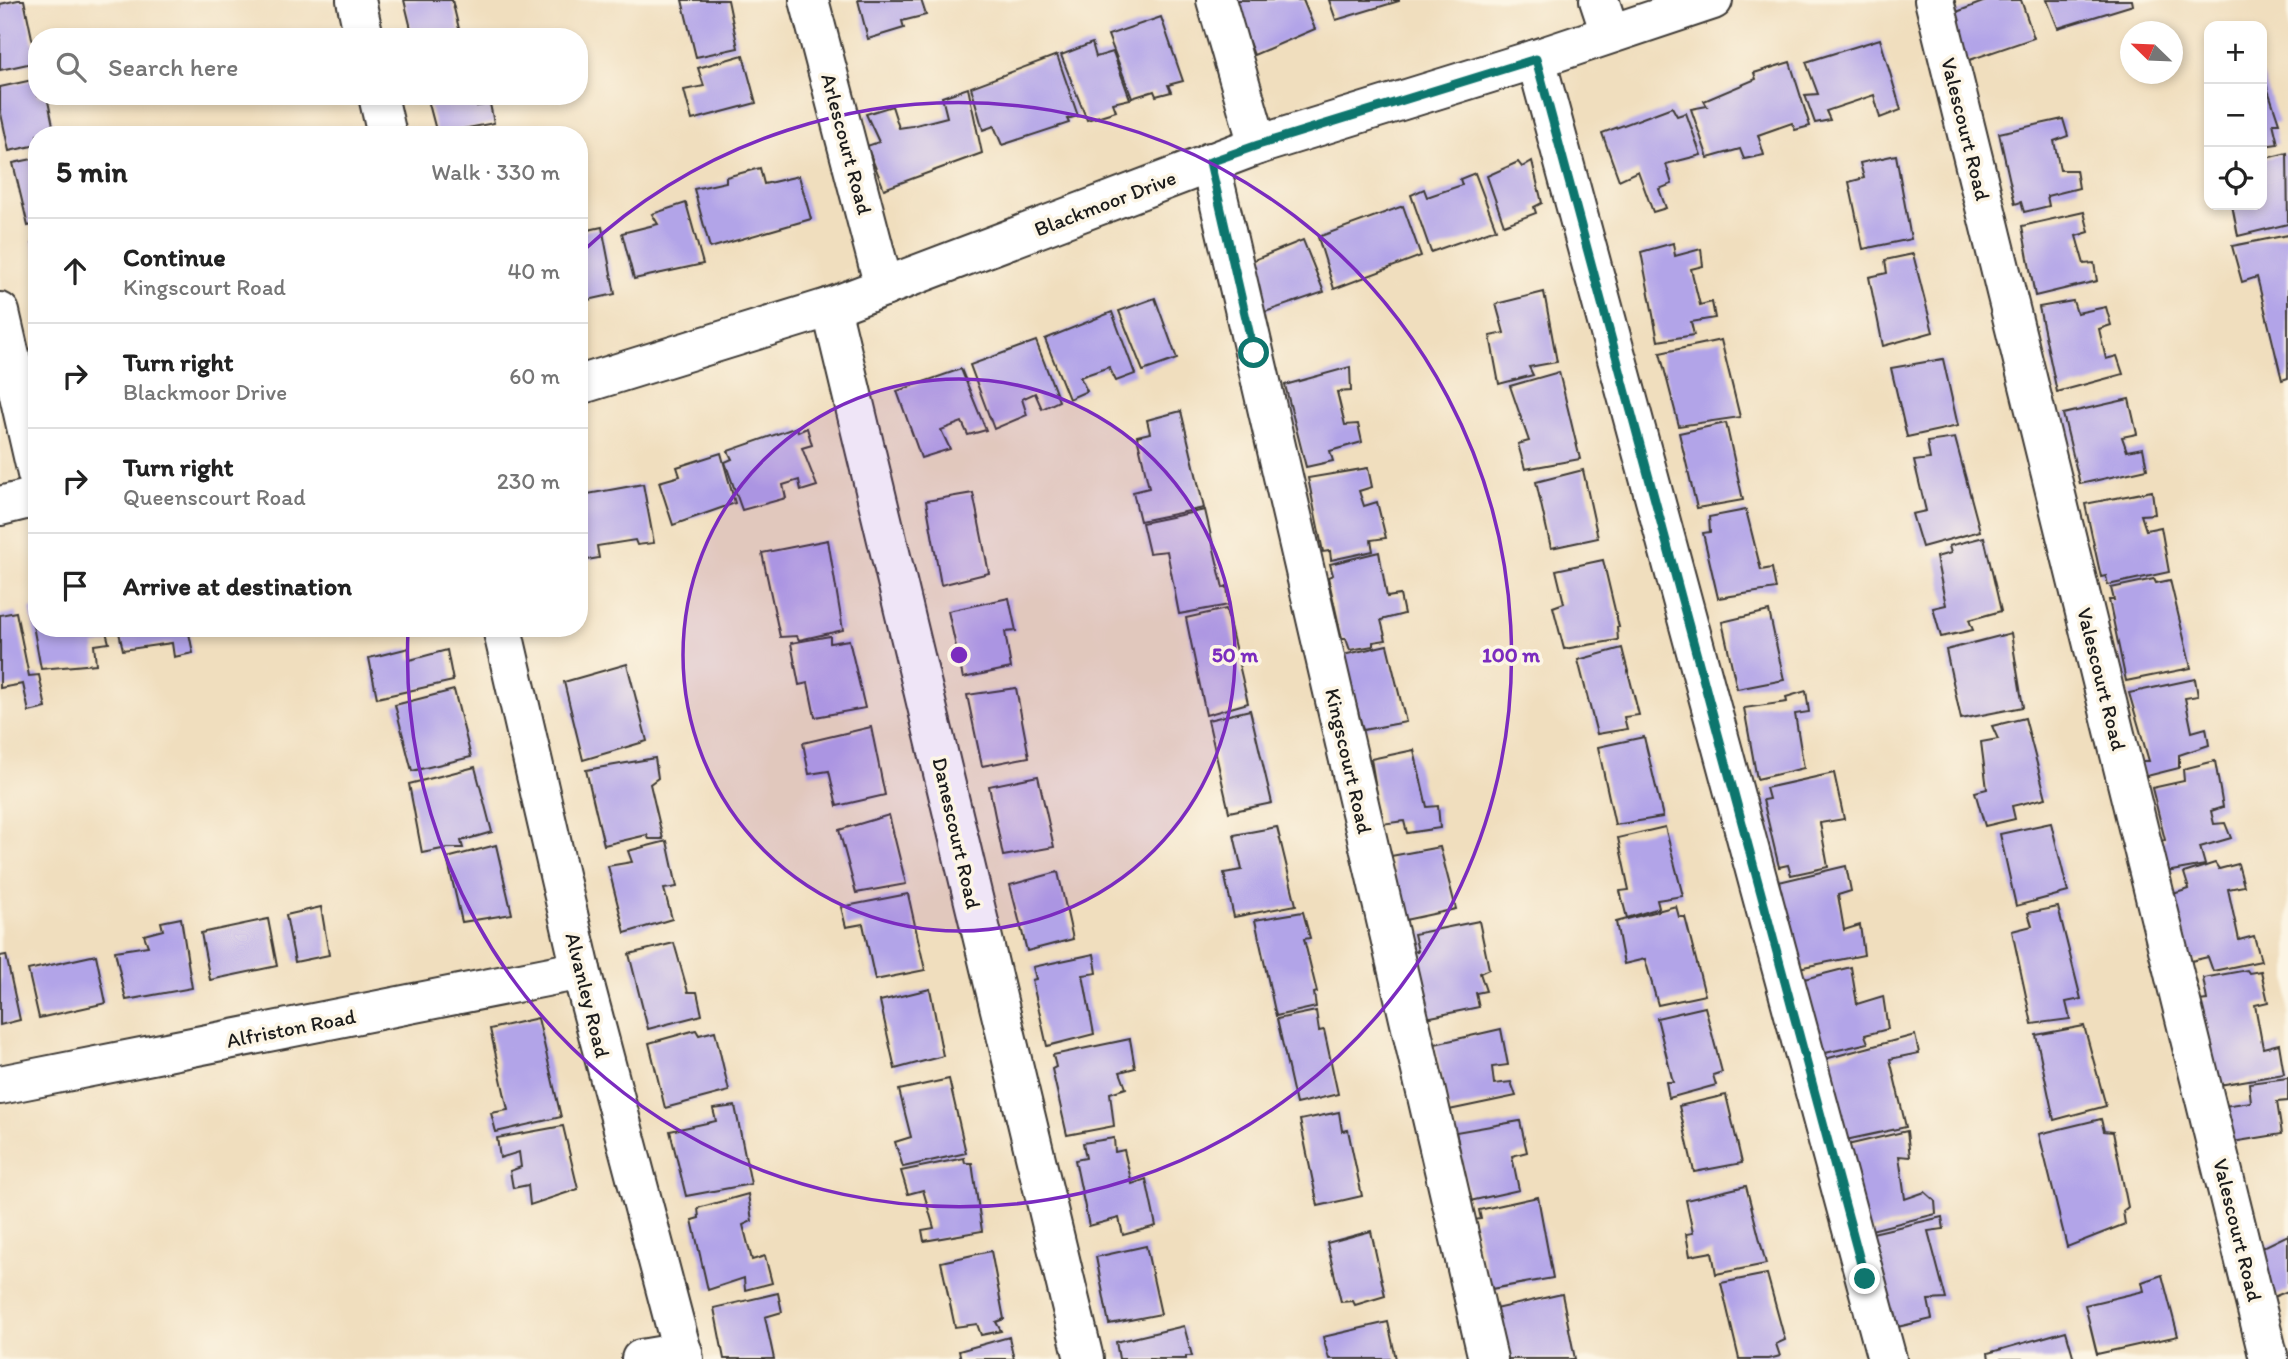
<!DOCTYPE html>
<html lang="en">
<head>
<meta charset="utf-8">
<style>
  body { margin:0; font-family:Itim,sans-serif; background:#f6f6f6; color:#222 }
  .controls { position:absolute; right:21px; top:21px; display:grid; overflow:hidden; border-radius:14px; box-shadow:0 4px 10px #0003 }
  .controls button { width:63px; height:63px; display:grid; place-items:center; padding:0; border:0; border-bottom:2px solid #e0e0e0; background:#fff; color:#222; font:35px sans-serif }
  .compass { position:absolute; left:2120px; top:21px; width:63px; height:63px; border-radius:50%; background:#fff; box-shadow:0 4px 10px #0003; rotate:293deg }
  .stop { position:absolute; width:21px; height:21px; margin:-16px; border:5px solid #0f766e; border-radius:50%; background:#fff }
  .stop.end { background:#0f766e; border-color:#fff; box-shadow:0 2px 7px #0008 }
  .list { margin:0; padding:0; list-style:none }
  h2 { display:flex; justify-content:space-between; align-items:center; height:91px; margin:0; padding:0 28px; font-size:30px }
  h2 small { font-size:23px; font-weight:400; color:#767676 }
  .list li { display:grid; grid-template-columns:46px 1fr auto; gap:21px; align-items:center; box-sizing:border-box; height:105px; padding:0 28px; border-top:2px solid #e0e0e0 }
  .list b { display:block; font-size:26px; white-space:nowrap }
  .list p { margin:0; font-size:23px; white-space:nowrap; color:#767676 }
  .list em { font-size:23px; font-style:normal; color:#767676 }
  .icon { flex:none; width:38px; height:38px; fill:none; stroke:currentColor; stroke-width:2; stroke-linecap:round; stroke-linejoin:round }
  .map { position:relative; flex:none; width:2288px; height:1359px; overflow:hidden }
  .search { position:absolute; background:#fff; box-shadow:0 4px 10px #0003; left:28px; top:28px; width:560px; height:77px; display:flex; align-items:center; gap:18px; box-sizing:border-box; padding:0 24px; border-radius:28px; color:#767676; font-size:26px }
  .panel { position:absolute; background:#fff; box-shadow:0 4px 10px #0003; left:28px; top:126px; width:560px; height:511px; border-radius:28px }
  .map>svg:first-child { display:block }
</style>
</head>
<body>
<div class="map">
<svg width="2288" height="1359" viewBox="0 0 2288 1359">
  <rect width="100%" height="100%" fill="#fcf5e5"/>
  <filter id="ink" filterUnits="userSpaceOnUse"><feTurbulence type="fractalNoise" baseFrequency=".0143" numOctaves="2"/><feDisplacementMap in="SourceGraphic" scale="14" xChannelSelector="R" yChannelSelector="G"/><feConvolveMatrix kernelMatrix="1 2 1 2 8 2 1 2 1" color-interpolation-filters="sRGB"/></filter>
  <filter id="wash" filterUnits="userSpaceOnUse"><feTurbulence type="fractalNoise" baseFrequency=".00686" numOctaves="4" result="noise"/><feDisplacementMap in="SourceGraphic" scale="28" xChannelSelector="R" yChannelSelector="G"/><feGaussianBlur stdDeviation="1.57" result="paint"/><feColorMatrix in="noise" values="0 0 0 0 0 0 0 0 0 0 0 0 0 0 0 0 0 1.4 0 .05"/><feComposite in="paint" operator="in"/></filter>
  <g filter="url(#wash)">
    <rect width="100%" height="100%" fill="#f0debe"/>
    <g id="blocks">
      <!-- building -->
      <g fill="#b2a4e8">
        <polygon points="18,0 24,0 37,62 0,70 0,4"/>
        <polygon points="404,0 452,0 461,37 413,37"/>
        <polygon points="682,0 728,0 738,48 696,57"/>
        <polygon points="858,0 921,0 926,15 902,21 904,28 868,39"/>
        <polygon points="1238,0 1303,0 1315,29 1254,55 1234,2"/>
        <polygon points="1329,0 1399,0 1399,1 1336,20"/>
        <polygon points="1988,0 2021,0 2034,38 1958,64 1954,13"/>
        <polygon points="2047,0 2132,0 2133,5 2058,28"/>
        <polygon points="1161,17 1183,81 1168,85 1171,92 1156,96 1154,91 1132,98 1108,35"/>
        <polygon points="1880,39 1901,110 1880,118 1874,95 1826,111 1830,120 1815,123 1805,95 1818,94 1806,62"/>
        <polygon points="1092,43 1096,57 1113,52 1130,99 1113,103 1116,111 1087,120 1061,55"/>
        <polygon points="743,55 756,103 692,120 684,90 704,86 698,68"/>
        <polygon points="1057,55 1078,116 1067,119 1069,123 1002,145 994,126 983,130 971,87"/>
        <polygon points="1790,62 1810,126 1795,130 1792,123 1758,135 1764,155 1744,159 1740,149 1708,158 1691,109 1707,106 1704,101 1756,79 1754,73"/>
        <polygon points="2262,72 2279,123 2273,123 2278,144 2262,146"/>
        <polygon points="37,79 37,96 47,96 55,135 37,135 37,145 9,151 0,109 0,87"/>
        <polygon points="968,88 982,153 884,189 867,146 879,142 866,114 892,106 899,128 912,126 947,117 942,97"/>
        <polygon points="427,96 475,96 477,106 490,104 494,123 437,134"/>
        <polygon points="1672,107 1677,116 1686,113 1701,155 1666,164 1672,184 1659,189 1666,208 1653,212 1638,171 1619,180 1602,133"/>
        <polygon points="2063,119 2068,136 2054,141 2060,170 2076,170 2079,188 2047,196 2049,206 2024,212 2021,202 2015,204 1999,133"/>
        <polygon points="2287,153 2288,224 2238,236 2232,205 2262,205 2262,159"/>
        <polygon points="1896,155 1911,239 1863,249 1849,182 1864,178 1860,163"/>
        <polygon points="37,158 37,224 28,226 13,163"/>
        <polygon points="1532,161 1542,203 1534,207 1536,213 1504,225 1487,176 1518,162 1522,167"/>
        <polygon points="760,168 764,184 799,176 811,219 710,248 694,189 726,182 726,177"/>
        <polygon points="1475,173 1496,229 1431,252 1411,195 1424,189 1427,197 1462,185 1460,179"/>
        <polygon points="686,203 703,264 634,279 622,233 658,224 652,214"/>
        <polygon points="1403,206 1421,256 1334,289 1318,237"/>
        <polygon points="2084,212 2089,232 2076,236 2084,264 2094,263 2097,281 2035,296 2022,226"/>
        <polygon points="602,227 615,294 579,302 579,232"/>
        <polygon points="2288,235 2288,378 2282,380 2257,277 2242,282 2232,246"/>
        <polygon points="37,239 37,258 36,258 32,241"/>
        <polygon points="1303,240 1324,292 1262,313 1244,264"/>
        <polygon points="1673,243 1675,256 1701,249 1703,266 1691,269 1700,305 1712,302 1715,318 1691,322 1694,335 1658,341 1641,252"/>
        <polygon points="1913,254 1933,332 1883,346 1869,277 1887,273 1885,260"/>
        <polygon points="1544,292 1557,362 1529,367 1533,375 1499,384 1490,336 1504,333 1496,304"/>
        <polygon points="1155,298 1177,359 1143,371 1119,311"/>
        <polygon points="2073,301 2077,313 2106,307 2111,325 2099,329 2106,359 2117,356 2123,374 2057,392 2039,307"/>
        <polygon points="1112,312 1135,374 1116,381 1109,367 1080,377 1087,391 1069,399 1045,339"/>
        <polygon points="1721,340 1740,417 1679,426 1660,353"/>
        <polygon points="1036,341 1059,401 1042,409 1035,393 1022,399 1027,415 994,429 970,365"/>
        <polygon points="1943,359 1958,426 1907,437 1891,368"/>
        <polygon points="1350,367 1351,391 1337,392 1345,425 1358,424 1362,442 1330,451 1333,461 1306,467 1285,385"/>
        <polygon points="961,369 986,430 968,435 962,422 941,430 950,449 921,458 897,391"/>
        <polygon points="1559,372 1580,459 1525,469 1518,444 1529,441 1510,386"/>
        <polygon points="2129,399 2137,434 2122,437 2127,451 2143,448 2147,469 2080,484 2063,414"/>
        <polygon points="1181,411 1204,508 1140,521 1133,492 1149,488 1137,436 1150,433 1147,420"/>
        <polygon points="1726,423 1743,500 1697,508 1679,433"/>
        <polygon points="797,427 798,432 807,428 812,445 802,448 817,486 801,491 799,480 783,485 786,498 742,510 725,462 732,459 728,451"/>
        <polygon points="1955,438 1980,531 1922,547 1912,514 1926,511 1914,461 1930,459 1927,442"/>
        <polygon points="721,453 735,503 673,525 659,482 680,476 677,467"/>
        <polygon points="1368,468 1372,487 1359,491 1364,506 1377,502 1386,538 1371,540 1373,551 1331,560 1330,551 1323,552 1308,478"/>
        <polygon points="1583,470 1598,538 1551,548 1536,482"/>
        <polygon points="643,484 654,543 637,545 635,540 597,546 599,558 581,561 579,499 582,499 582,495"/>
        <polygon points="2152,491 2155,514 2141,515 2146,530 2161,527 2169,572 2108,585 2106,576 2101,577 2085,504"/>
        <polygon points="973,493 989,573 941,585 926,501"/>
        <polygon points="1205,510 1223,588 1227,586 1229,605 1179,614 1167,551 1149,553 1142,523"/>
        <polygon points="1746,510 1761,570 1772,568 1776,589 1718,598 1703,533 1710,532 1709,517"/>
        <polygon points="1984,537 2001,611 1969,620 1973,630 1941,637 1933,608 1946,605 1936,557 1951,553 1949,546"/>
        <polygon points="828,540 843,630 799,640 797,636 780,637 762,553"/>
        <polygon points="1379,552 1387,597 1400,595 1404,614 1381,620 1386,640 1373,642 1373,646 1350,650 1346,639 1342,639 1328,577 1333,575 1330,564"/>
        <polygon points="1603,560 1619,627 1617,627 1618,640 1564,649 1553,607 1564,603 1556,570"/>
        <polygon points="2154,579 2156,583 2170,580 2191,668 2126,681 2109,600 2114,600 2111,588"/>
        <polygon points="1009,598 1016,631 1005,632 1011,668 963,678 948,611"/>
        <polygon points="37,607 37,628 105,628 109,643 94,645 96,664 41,669 30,609"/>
        <polygon points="1226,609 1248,703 1206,715 1186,618"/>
        <polygon points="1769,611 1784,680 1737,689 1722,622"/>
        <polygon points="16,612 29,676 39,675 46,708 29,712 23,684 0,688 0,615"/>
        <polygon points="118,628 188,628 193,653 174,657 172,643 123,650"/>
        <polygon points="203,628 223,628 223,630 204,633"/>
        <polygon points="2011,633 2023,707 1961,719 1946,650"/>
        <polygon points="830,636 830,643 849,640 865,708 815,717 808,683 799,685 791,643"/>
        <polygon points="1387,645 1406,722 1363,730 1343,655"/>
        <polygon points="409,648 410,660 447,650 453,681 377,698 369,658"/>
        <polygon points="1622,648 1639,715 1624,717 1627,729 1597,734 1578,660"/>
        <polygon points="627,664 647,741 583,760 564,682"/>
        <polygon points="2195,679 2198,696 2185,698 2192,732 2206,728 2209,745 2179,755 2179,768 2143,777 2141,761 2149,761 2129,693"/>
        <polygon points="1016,688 1029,757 982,766 967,695"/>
        <polygon points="454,690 471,757 412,771 395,705"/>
        <polygon points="1806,691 1809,712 1795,714 1804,768 1757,779 1744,708 1787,702 1786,697"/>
        <polygon points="1250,710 1272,803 1229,812 1208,720"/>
        <polygon points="2025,718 2046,798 2012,806 2015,819 1985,826 1975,792 1987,789 1981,742 1998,739 1992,726"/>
        <polygon points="871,727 885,795 837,806 829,771 809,774 803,743"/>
        <polygon points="1644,737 1663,817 1615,825 1598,747"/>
        <polygon points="1414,750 1427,807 1438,806 1440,828 1407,833 1404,821 1382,824 1371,759"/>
        <polygon points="655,758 658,778 650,784 663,839 649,839 647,835 604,845 586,770"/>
        <polygon points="2215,761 2223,807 2211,811 2214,824 2225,823 2231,838 2200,847 2205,865 2166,872 2158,842 2165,840 2152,788 2184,781 2183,769"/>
        <polygon points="475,767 492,832 461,841 463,848 447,848 422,853 409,784"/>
        <polygon points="1834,773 1844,819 1820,823 1828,867 1791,875 1788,865 1779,867 1763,800 1769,799 1766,788"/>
        <polygon points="1038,776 1054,847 1003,856 989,786"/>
        <polygon points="889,815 906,884 856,893 839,830"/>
        <polygon points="2051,823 2068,892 2016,906 2000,834"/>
        <polygon points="1277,827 1296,905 1234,917 1224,873 1242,870 1234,835"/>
        <polygon points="1665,827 1683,896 1657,900 1659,908 1627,918 1620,891 1629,890 1618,838"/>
        <polygon points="667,841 677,887 664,889 672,919 625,933 608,866 632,862 628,851"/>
        <polygon points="496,845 512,914 462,922 447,858"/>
        <polygon points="1440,847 1456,909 1405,920 1391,856"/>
        <polygon points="2215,863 2219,869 2238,864 2244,886 2228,889 2239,940 2254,936 2261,961 2213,971 2208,957 2191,961 2173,894 2189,889 2184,873"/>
        <polygon points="1846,866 1851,891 1838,895 1844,930 1860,925 1864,955 1798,968 1779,882"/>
        <polygon points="1058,872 1073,939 1027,951 1010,885"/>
        <polygon points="908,894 925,970 875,980 863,924 846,927 841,907"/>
        <polygon points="1676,906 1679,917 1685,917 1705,995 1658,1005 1645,959 1624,964 1616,922"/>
        <polygon points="321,907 329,955 295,962 286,915"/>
        <polygon points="2058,907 2081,999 2066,1002 2070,1019 2032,1024 2012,931 2032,926 2028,913"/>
        <polygon points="1303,912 1310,938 1304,939 1317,992 1314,993 1316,1007 1276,1016 1255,920"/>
        <polygon points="181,918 192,988 126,1000 115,951 148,946 144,935 163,930 161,922"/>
        <polygon points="268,919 277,966 210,980 201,933"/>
        <polygon points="1479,921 1489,969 1480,973 1486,991 1476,993 1479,1007 1426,1018 1411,952 1418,951 1414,934"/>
        <polygon points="674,943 688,992 697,992 702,1015 648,1029 629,954"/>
        <polygon points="1094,954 1097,973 1083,975 1094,1034 1047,1046 1032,980 1036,979 1033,967"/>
        <polygon points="6,955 20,1020 0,1025 0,956"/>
        <polygon points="96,955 106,1003 39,1018 28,970"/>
        <polygon points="1851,967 1857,1004 1883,996 1888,1029 1865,1035 1868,1043 1821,1054 1804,979"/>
        <polygon points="2247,970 2249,973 2261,971 2268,1002 2255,1005 2263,1048 2279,1044 2284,1074 2219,1085 2198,1001 2207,1000 2203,978"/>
        <polygon points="930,989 943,1056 895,1069 880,1001"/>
        <polygon points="1705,1007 1722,1072 1713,1075 1716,1085 1669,1098 1666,1082 1673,1082 1657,1018"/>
        <polygon points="1316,1011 1319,1031 1324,1030 1338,1094 1296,1104 1277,1019"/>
        <polygon points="538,1018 561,1117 496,1132 491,1113 508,1110 490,1029"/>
        <polygon points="2084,1026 2106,1106 2054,1120 2036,1035"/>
        <polygon points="1501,1029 1508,1065 1492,1067 1494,1084 1511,1082 1516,1096 1449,1110 1435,1044"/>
        <polygon points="696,1030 699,1035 715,1031 729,1091 665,1108 649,1043"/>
        <polygon points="1915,1035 1919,1053 1890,1059 1906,1127 1841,1141 1825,1059"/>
        <polygon points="1130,1039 1135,1068 1120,1072 1126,1088 1110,1093 1114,1126 1067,1135 1052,1069 1056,1067 1053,1055"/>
        <polygon points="2288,1078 2288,1101 2277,1102 2282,1134 2232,1142 2224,1106 2251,1102 2249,1083"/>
        <polygon points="949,1079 966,1153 903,1167 895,1142 911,1137 899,1090"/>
        <polygon points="1726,1095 1742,1163 1694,1172 1679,1106"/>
        <polygon points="735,1106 751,1184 686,1196 670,1131 716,1121 713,1109"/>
        <polygon points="1339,1112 1342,1131 1348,1130 1362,1196 1318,1206 1300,1120"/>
        <polygon points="2101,1119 2104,1131 2113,1132 2128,1207 2123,1211 2125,1224 2067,1247 2039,1134"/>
        <polygon points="1520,1121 1527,1152 1512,1156 1519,1190 1470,1201 1456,1132"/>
        <polygon points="563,1126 578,1189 530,1205 528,1185 513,1188 510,1171 521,1167 519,1152 500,1158 497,1138"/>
        <polygon points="1907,1131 1910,1157 1899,1156 1905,1199 1925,1192 1935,1201 1936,1214 1867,1231 1839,1147"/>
        <polygon points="1114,1138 1115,1152 1124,1150 1132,1184 1146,1179 1156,1226 1123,1235 1119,1218 1089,1226 1075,1160 1086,1158 1083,1143"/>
        <polygon points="964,1158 965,1163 972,1163 982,1231 924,1241 922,1230 934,1228 923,1190 908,1194 901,1171"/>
        <polygon points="1746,1186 1766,1264 1716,1274 1712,1252 1690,1256 1686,1234 1693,1233 1686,1200"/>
        <polygon points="748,1194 752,1221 743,1225 752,1260 765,1256 772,1283 745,1290 744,1278 708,1290 692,1220 699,1218 698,1208"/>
        <polygon points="1538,1197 1553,1278 1491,1289 1474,1220 1481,1219 1479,1210"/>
        <polygon points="1942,1217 1944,1229 1928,1231 1946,1299 1928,1300 1932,1319 1893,1328 1864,1235"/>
        <polygon points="1371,1231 1385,1296 1355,1305 1353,1301 1341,1302 1327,1243"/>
        <polygon points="2288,1235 2288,1291 2266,1300 2249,1254"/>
        <polygon points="1146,1246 1161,1314 1109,1324 1096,1257"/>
        <polygon points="991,1251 1004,1319 996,1322 1001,1331 981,1335 977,1324 955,1327 941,1262"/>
        <polygon points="1767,1274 1785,1340 1776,1344 1780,1356 1769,1359 1739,1359 1721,1283"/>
        <polygon points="2162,1275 2178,1336 2097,1354 2085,1305 2144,1291 2142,1282"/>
        <polygon points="778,1293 782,1312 765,1317 774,1359 724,1359 714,1308"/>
        <polygon points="1562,1294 1575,1359 1505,1359 1495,1309"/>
        <polygon points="1388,1322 1396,1359 1329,1359 1323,1337"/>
        <polygon points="1184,1326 1192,1356 1186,1356 1186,1359 1119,1359 1116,1342"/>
        <polygon points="2066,1331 2074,1359 1989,1359 1988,1353"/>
        <polygon points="1009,1337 1014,1359 961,1359 959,1351"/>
      </g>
    </g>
  </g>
  <g filter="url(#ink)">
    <use href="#blocks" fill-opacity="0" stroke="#3c3934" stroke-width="2"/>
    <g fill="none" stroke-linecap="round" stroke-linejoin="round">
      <defs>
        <g id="minor">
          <polyline points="356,0 364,37"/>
          <polyline points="809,0 884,287"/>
          <polyline points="1216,0 1258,145"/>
          <polyline points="1599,0 1610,33"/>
          <polyline points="1934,0 2269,1359"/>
          <polyline points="1536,59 1887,1359"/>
          <polyline points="378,96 387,135"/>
          <polyline points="1210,162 1488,1359"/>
          <polyline points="831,307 1084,1359"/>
          <polyline points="0,312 37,474"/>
          <polyline points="579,385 831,307 1258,145 1536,59 1713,0"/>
          <polyline points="0,506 37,497"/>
          <polyline points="502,628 581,970 684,1359"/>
          <polyline points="0,1085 581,970"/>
          <polyline points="641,1359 683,1352"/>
        </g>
      </defs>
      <!-- minor casing -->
      <use href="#minor" stroke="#3c3934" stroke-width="42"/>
      <!-- minor -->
      <use href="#minor" stroke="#fff" stroke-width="38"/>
    </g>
  </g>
  <g fill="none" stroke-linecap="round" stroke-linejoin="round" filter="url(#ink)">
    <!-- route -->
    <polyline stroke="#0f766e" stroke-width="9" points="1254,353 1210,162 1258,145 1536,59 1865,1279"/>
  </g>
  <!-- distance rings -->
  <circle cx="959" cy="655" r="276" fill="#7b2cbf" fill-opacity=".12"/>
  <g fill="none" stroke="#7b2cbf" stroke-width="3.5">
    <circle cx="959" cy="655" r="276"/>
    <path d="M583 251A552 552 0 1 1 408 631"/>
  </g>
  <g text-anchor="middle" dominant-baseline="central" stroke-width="7" stroke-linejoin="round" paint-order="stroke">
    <!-- street labels -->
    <g font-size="21" fill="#1c1c1c" stroke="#fcf5e5">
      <text transform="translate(1966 129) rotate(76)">Valescourt Road</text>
      <text transform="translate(847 144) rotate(75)">Arlescourt Road</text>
      <text transform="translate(1105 203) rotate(-21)">Blackmoor Drive</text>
      <text transform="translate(2102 679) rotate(76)">Valescourt Road</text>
      <text transform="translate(1349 761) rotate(77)">Kingscourt Road</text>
      <text transform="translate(957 833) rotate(77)">Danescourt Road</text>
      <text transform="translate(588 995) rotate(76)">Alvanley Road</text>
      <text transform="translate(291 1028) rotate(-11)">Alfriston Road</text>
      <text transform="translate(2238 1230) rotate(76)">Valescourt Road</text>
    </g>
  </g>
  <circle cx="959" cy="655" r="10" fill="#7b2cbf" stroke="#fcf5e5" stroke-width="3.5"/>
  <g font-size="21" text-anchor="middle" font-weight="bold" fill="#7b2cbf" stroke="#fcf5e5" stroke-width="7" stroke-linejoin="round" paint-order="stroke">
    <text x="1235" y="662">50 m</text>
    <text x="1511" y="662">100 m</text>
  </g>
</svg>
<div class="controls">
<button>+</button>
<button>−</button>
<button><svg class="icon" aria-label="locate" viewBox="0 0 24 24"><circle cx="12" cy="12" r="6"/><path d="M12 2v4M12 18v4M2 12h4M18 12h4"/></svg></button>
</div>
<svg class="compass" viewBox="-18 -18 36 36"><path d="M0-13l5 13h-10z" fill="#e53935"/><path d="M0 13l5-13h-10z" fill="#767676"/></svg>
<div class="stop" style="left:1254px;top:353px"></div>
<div class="stop end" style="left:1865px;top:1279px"></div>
<div class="search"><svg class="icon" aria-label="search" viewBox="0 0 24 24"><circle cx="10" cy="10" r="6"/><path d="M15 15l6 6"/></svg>Search here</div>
<section class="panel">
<h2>5 min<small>Walk · 330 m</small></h2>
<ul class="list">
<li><svg class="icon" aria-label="ahead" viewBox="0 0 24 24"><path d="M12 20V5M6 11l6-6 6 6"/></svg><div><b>Continue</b><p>Kingscourt Road</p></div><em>40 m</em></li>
<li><svg class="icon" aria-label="right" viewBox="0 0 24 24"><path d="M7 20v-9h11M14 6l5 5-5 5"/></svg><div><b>Turn right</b><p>Blackmoor Drive</p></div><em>60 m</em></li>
<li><svg class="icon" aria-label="right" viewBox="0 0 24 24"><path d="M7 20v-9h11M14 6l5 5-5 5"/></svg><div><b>Turn right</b><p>Queenscourt Road</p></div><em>230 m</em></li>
<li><svg class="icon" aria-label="arrive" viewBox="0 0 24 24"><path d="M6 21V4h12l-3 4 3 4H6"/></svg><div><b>Arrive at destination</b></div></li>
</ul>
</section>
</div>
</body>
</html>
